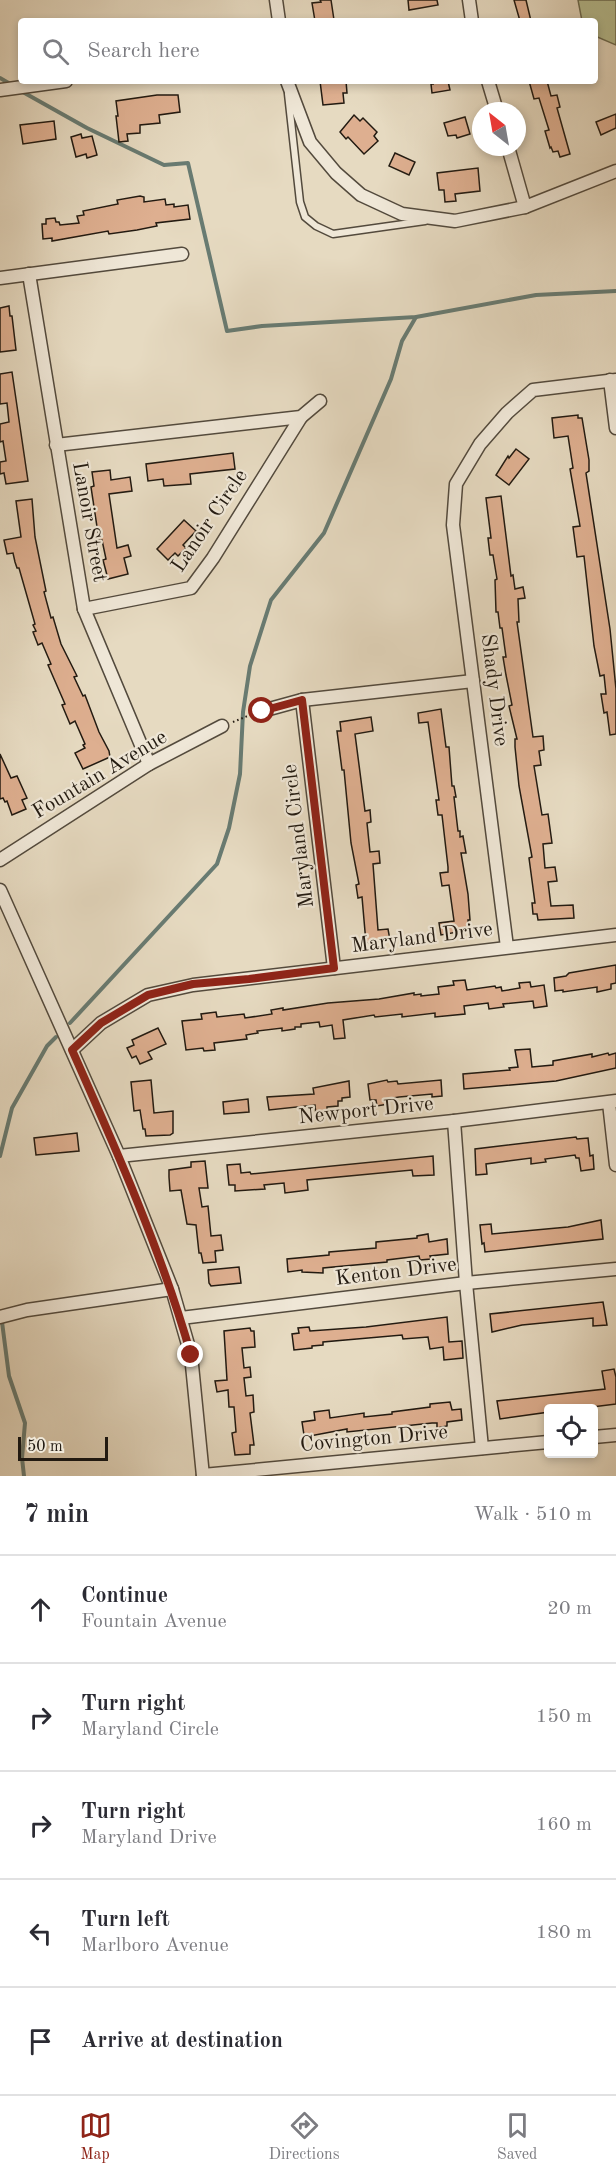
<!DOCTYPE html>
<html lang="en">
<head>
<meta charset="utf-8">
<style>
  body { margin:0; font-family:"Old Standard TT",serif; background:#f7f7f7; color:#2b2b33 }
  .controls { position:absolute; right:18px; bottom:18px; display:grid; overflow:hidden; border-radius:6px; box-shadow:0 3px 9px #0003 }
  .controls button { width:54px; height:54px; display:grid; place-items:center; padding:0; border:0; border-bottom:2px solid #e1e1e2; background:#fff; color:#2b2b33; font:30px sans-serif }
  .compass { position:absolute; left:472px; top:102px; width:54px; height:54px; border-radius:50%; background:#fff; box-shadow:0 3px 9px #0003; rotate:329deg }
  .scale { position:absolute; left:18px; bottom:15px; width:90px; box-sizing:border-box; padding-left:6px; border:3px solid #221a11; border-top:0; font-size:16px; line-height:21px; white-space:nowrap; color:#221a11; -webkit-text-stroke:4px #efe7d7; paint-order:stroke }
  .stop { position:absolute; width:18px; height:18px; margin:-14px; border:4px solid #8f2418; border-radius:50%; background:#fff }
  .stop.end { background:#8f2418; border-color:#fff; box-shadow:0 2px 6px #0008 }
  .list { margin:0; padding:0; list-style:none }
  h2 { display:flex; justify-content:space-between; align-items:center; height:78px; margin:0; padding:0 24px; font-size:26px }
  h2 small { font-size:20px; font-weight:400; color:#7c7c81 }
  .list li { display:grid; grid-template-columns:39px 1fr auto; gap:18px; align-items:center; box-sizing:border-box; height:108px; padding:0 24px; border-top:2px solid #e1e1e2 }
  .list b { display:block; font-size:22px; white-space:nowrap }
  .list p { margin:0; font-size:20px; white-space:nowrap; color:#7c7c81 }
  .list em { font-size:20px; font-style:normal; color:#7c7c81 }
  .icon { flex:none; width:33px; height:33px; fill:none; stroke:currentColor; stroke-width:2; stroke-linecap:round; stroke-linejoin:round }
  .map { position:relative; flex:none; width:616px; height:1476px; overflow:hidden }
  .search { position:absolute; background:#fff; box-shadow:0 3px 9px #0003; left:18px; right:18px; top:18px; height:66px; display:flex; align-items:center; gap:15px; box-sizing:border-box; padding:0 21px; border-radius:6px; color:#7c7c81; font-size:22px }
  .sheet { height:618px; background:#fff }
  nav { display:flex; justify-content:space-around; align-items:center; box-sizing:border-box; height:84px; border-top:2px solid #e1e1e2; background:#fff; font-size:16px; color:#7c7c81 }
  nav a { display:grid; justify-items:center; gap:3px }
  nav .on { color:#8f2418 }
  .map>svg:first-child { display:block }
</style>
</head>
<body>
<div class="map">
<svg width="616" height="1476" viewBox="0 0 616 1476">
  <rect width="100%" height="100%" fill="#e6dac1"/>
  <filter id="stains"><feTurbulence type="fractalNoise" baseFrequency=".00333" numOctaves="4"/><feColorMatrix values="0 0 0 0 .2 0 0 0 0 .09 0 0 0 0 .02 0 0 0 .5 -.17"/></filter>
  <radialGradient id="worn" r=".72"><stop offset=".6" stop-color="#630" stop-opacity="0"/><stop offset="1" stop-color="#630" stop-opacity=".3"/></radialGradient>
  <!-- green -->
  <polygon fill="#b7bf92" stroke="#6c6c52" stroke-width="1.5" points="578,0 616,0 616,45 595,36 595,21 582,21"/>
  <g fill="none" stroke-linecap="round" stroke-linejoin="round">
    <!-- stream -->
    <g stroke="#687b72" stroke-width="4">
      <polyline points="0,78 12,85"/>
      <polyline points="21,91 87,128 164,165 188,163 227,331 262,326 416,317 536,295 616,291"/>
      <polyline points="70,1023 217,864 229,828 240,774 243,712 250,666 271,600 324,533 391,379 402,341 416,317"/>
      <polyline points="0,1156 12,1108 47,1046 56,1037"/>
      <polyline points="2,1322 9,1376 25,1423 22,1458 24,1476"/>
    </g>
  </g>
  <!-- building -->
  <g fill="#deaf90" stroke="#221a11" stroke-width="1.5">
    <polygon points="320,0 331,0 334,20 315,21 312,3 321,2"/>
    <polygon points="408,0 437,0 438,5 409,10"/>
    <polygon points="514,0 526,0 531,21 520,21"/>
    <polygon points="320,81 346,81 347,93 343,93 344,103 323,105"/>
    <polygon points="432,81 448,81 450,90 432,93 431,84 433,84"/>
    <polygon points="529,81 547,81 551,96 557,95 560,107 557,108 570,154 560,157 558,151 553,152 551,147 550,148 545,131 549,130 539,98 534,99"/>
    <polygon points="157,95 178,95 180,112 159,115 160,123 140,125 140,133 127,134 128,141 119,142 116,116 118,116 116,101"/>
    <polygon points="616,114 616,128 601,135 596,122"/>
    <polygon points="354,115 360,121 363,118 377,132 374,136 378,141 364,154 348,137 346,139 340,132"/>
    <polygon points="465,117 470,134 457,138 456,135 448,136 444,123"/>
    <polygon points="54,121 56,139 23,144 20,125"/>
    <polygon points="81,134 82,138 92,136 97,155 87,158 86,154 76,157 71,137"/>
    <polygon points="395,153 415,162 409,175 389,166"/>
    <polygon points="478,168 480,191 455,194 456,201 445,202 444,190 439,190 437,173"/>
    <polygon points="140,196 144,197 144,202 165,199 166,205 174,204 174,207 188,205 190,219 156,223 157,226 137,230 109,234 108,231 52,241 52,238 43,239 42,224 46,224 46,219 55,218 56,222 59,222 60,225 79,223 77,216 84,215 83,211 118,204 117,200"/>
    <polygon points="9,306 10,316 12,316 16,350 0,352 0,308"/>
    <polygon points="12,372 28,481 6,484 4,473 0,474 0,462 6,461 3,441 0,442 0,424 9,422 7,403 0,404 0,374"/>
    <polygon points="578,415 578,418 582,418 589,460 589,471 586,473 610,629 616,689 616,734 610,735 607,712 604,713 601,694 606,694 604,675 600,676 594,646 584,556 577,557 573,527 580,526 570,469 573,468 568,436 554,438 552,418"/>
    <polygon points="516,449 529,459 509,485 496,475 508,456 509,458"/>
    <polygon points="233,453 235,469 190,474 191,484 164,486 163,479 148,481 146,464"/>
    <polygon points="110,470 111,480 130,477 132,491 109,494 117,548 128,545 131,556 124,558 128,574 108,579 103,560 106,559 102,540 99,540 91,487 94,486 92,472"/>
    <polygon points="501,496 511,576 513,575 515,589 523,587 525,598 518,599 519,622 517,622 533,737 543,736 544,750 539,751 541,765 534,766 542,815 548,814 552,843 543,844 545,868 555,867 557,881 548,882 551,906 573,905 574,918 538,920 537,914 533,914 532,903 535,903 529,858 532,857 519,786 515,747 515,739 517,739 509,706 512,705 506,675 503,657 506,657 502,628 500,628 498,612 496,612 495,580 497,579 493,555 490,555 488,538 491,538 486,498"/>
    <polygon points="32,499 35,537 46,591 44,592 51,618 53,617 61,644 77,676 74,677 83,696 85,695 99,732 109,751 110,757 83,769 75,753 85,748 83,745 85,744 75,721 70,724 62,705 65,704 48,665 51,664 42,643 38,645 33,632 36,631 33,625 35,624 19,568 17,568 15,562 13,553 7,554 4,540 21,537 16,501"/>
    <polygon points="184,520 196,531 183,545 186,548 178,556 175,553 168,560 157,549"/>
    <polygon points="441,709 446,747 449,747 452,786 454,786 456,797 454,797 458,831 460,831 460,837 463,836 466,853 461,853 468,894 470,920 468,920 469,930 441,935 439,923 454,921 449,885 442,886 440,873 448,872 448,867 442,815 438,815 436,800 439,800 428,722 419,723 418,713"/>
    <polygon points="371,717 373,731 355,734 365,811 370,810 371,822 367,823 370,852 379,851 380,863 373,864 378,930 388,929 390,940 366,943 362,897 358,898 356,885 359,884 351,843 344,770 342,770 337,731 341,731 340,722"/>
    <polygon points="0,754 11,778 17,776 27,798 22,800 26,809 12,815 7,801 5,802 3,798 0,799"/>
    <polygon points="616,965 616,983 611,984 611,989 597,992 597,987 563,992 563,990 555,991 554,978 566,976 569,973"/>
    <polygon points="465,980 467,990 495,986 496,988 501,987 502,991 520,988 519,983 530,982 531,987 544,985 547,1006 534,1008 533,1001 503,1004 504,1007 489,1009 488,1003 464,1006 465,1014 435,1017 435,1013 402,1017 402,1014 375,1017 374,1015 343,1020 345,1038 334,1039 332,1025 320,1027 319,1022 301,1024 301,1027 295,1027 295,1029 282,1031 282,1028 257,1031 258,1033 246,1035 247,1039 214,1043 215,1050 204,1051 203,1048 186,1050 182,1021 202,1019 201,1014 216,1012 217,1017 244,1014 245,1018 272,1014 271,1010 283,1008 283,1010 328,1003 379,999 414,993 414,995 421,994 421,996 439,994 438,987 454,985 453,981"/>
    <polygon points="158,1028 166,1044 148,1052 152,1059 140,1064 136,1056 132,1058 127,1048 134,1045 132,1040"/>
    <polygon points="530,1049 532,1067 553,1065 553,1061 592,1054 592,1057 608,1053 609,1055 616,1053 616,1068 556,1081 464,1089 463,1074 510,1070 509,1068 518,1067 515,1050"/>
    <polygon points="151,1080 154,1113 173,1111 173,1133 170,1135 146,1136 145,1129 143,1129 140,1110 134,1111 131,1082"/>
    <polygon points="387,1080 388,1082 397,1081 398,1084 441,1080 442,1096 432,1097 432,1094 399,1097 388,1099 388,1104 377,1106 376,1100 370,1100 368,1084"/>
    <polygon points="349,1081 350,1097 342,1098 342,1101 338,1101 338,1106 327,1107 327,1114 316,1115 315,1105 269,1110 267,1097 314,1094 313,1088"/>
    <polygon points="248,1099 249,1112 224,1114 223,1102"/>
    <polygon points="77,1133 79,1151 36,1155 34,1138"/>
    <polygon points="576,1137 577,1139 588,1138 590,1156 593,1155 594,1169 581,1171 579,1158 576,1158 575,1155 545,1159 546,1162 531,1164 531,1158 486,1164 487,1174 476,1175 475,1149"/>
    <polygon points="433,1156 434,1175 413,1176 412,1170 307,1180 308,1190 285,1193 284,1183 264,1185 265,1189 235,1191 235,1185 229,1185 227,1165 240,1164 241,1173 250,1172 251,1174"/>
    <polygon points="205,1161 208,1188 199,1188 202,1207 208,1206 211,1236 221,1235 223,1250 215,1251 216,1262 203,1263 201,1253 199,1253 196,1225 187,1224 181,1190 170,1191 169,1177 169,1170 191,1167 191,1162"/>
    <polygon points="601,1220 603,1239 485,1252 484,1243 482,1244 480,1225 491,1224 492,1234 568,1227"/>
    <polygon points="428,1234 429,1242 447,1239 448,1254 430,1256 431,1259 420,1260 419,1256 387,1260 387,1262 323,1268 323,1273 302,1272 302,1270 288,1272 287,1259 329,1255 329,1252 376,1248 376,1242 417,1238 417,1236"/>
    <polygon points="239,1267 241,1283 211,1286 209,1283 208,1270"/>
    <polygon points="603,1302 607,1325 593,1326 593,1318 522,1325 492,1332 490,1314"/>
    <polygon points="447,1317 449,1342 462,1341 463,1358 444,1360 443,1347 430,1349 428,1337 403,1339 402,1335 323,1342 323,1345 312,1346 312,1348 294,1350 292,1334 299,1333 298,1328 309,1327 310,1331 366,1327"/>
    <polygon points="250,1328 251,1331 254,1331 255,1347 242,1348 244,1368 250,1367 251,1377 244,1378 246,1396 253,1395 254,1412 250,1413 254,1445 250,1445 250,1454 235,1455 232,1433 236,1432 234,1407 229,1407 228,1390 217,1392 215,1381 227,1380 224,1331"/>
    <polygon points="614,1369 616,1377 616,1404 584,1408 549,1408 549,1412 500,1419 497,1401 605,1389 602,1371"/>
    <polygon points="450,1402 452,1410 461,1409 462,1420 447,1422 447,1426 437,1428 437,1423 432,1423 347,1432 347,1429 310,1436 309,1435 304,1435 302,1422 315,1420 314,1412 329,1410 330,1418 364,1413 364,1417 392,1414 392,1412 430,1407 430,1404"/>
  </g>
  <g fill="none" stroke-linecap="round" stroke-linejoin="round">
    <defs>
      <polyline id="service" points="288,94 300,202 305,217 316,226 333,234 425,221"/>
      <g id="minor">
        <polyline points="276,0 279,21"/>
        <polyline points="469,0 472,21"/>
        <polyline points="287,81 310,142 336,173 361,195 402,214 455,221 525,207 616,171"/>
        <polyline points="488,81 497,111"/>
        <polyline points="0,90 66,81"/>
        <polyline points="508,147 525,207"/>
        <polyline points="29,274 84,609 149,764"/>
        <polyline points="0,278 182,254"/>
        <polyline points="610,380 616,428"/>
        <polyline points="56,445 301,417 320,401"/>
        <polyline points="84,609 191,588 213,558 301,417"/>
        <polyline points="302,700 334,968"/>
        <polyline points="262,711 302,700 473,681"/>
        <polyline points="0,860 149,764 222,726"/>
        <polyline points="0,890 119,1156 172,1289 191,1355 203,1476"/>
        <polyline points="507,947 453,525 456,484 480,444 507,413 533,390 616,380"/>
        <polyline points="72,1050 101,1023 148,995 193,985 616,935"/>
        <polyline points="609,1103 616,1165"/>
        <polyline points="454,1121 466,1283 482,1448"/>
        <polyline points="119,1156 454,1121 616,1101"/>
        <polyline points="0,1317 27,1310 172,1289"/>
        <polyline points="181,1318 466,1283 616,1269"/>
        <polyline points="594,1437 616,1435"/>
        <polyline points="203,1475 548,1442"/>
      </g>
    </defs>
    <!-- service casing -->
    <use href="#service" stroke="#534a3d" stroke-width="9"/>
    <!-- minor casing -->
    <use href="#minor" stroke="#534a3d" stroke-width="15"/>
    <!-- path -->
    <polyline stroke="#221a11" stroke-width="2" stroke-dasharray="1.5 3" stroke-linecap="butt" points="233,722 250,715"/>
    <!-- service -->
    <use href="#service" stroke="#efe7d7" stroke-width="6"/>
    <!-- minor -->
    <use href="#minor" stroke="#efe7d7" stroke-width="12"/>
  </g>
  <g fill="none" stroke-linecap="round" stroke-linejoin="round">
    <!-- route -->
    <path stroke="#8f2418" stroke-width="8" d="M191 1355C161 1250 116 1149 72 1050L101 1023 148 995 193 984 249 979 334 968 302 700 262 711"/>
  </g>
  <g text-anchor="middle" dominant-baseline="central" stroke-width="4.5" stroke-linejoin="round" paint-order="stroke">
    <!-- street labels -->
    <g font-size="21" fill="#221a11" stroke="#efe7d7">
      <text transform="translate(210 521) rotate(-56)">Lanoir Circle</text>
      <text transform="translate(89 522) rotate(80)">Lanoir Street</text>
      <text transform="translate(494 690) rotate(83)">Shady Drive</text>
      <text transform="translate(100 775) rotate(-31)">Fountain Avenue</text>
      <text transform="translate(299 836) rotate(-97)">Maryland Circle</text>
      <text transform="translate(422 938) rotate(-7)">Maryland Drive</text>
      <text transform="translate(366 1111) rotate(-6)">Newport Drive</text>
      <text transform="translate(396 1272) rotate(-7)">Kenton Drive</text>
      <text transform="translate(374 1439) rotate(-5)">Covington Drive</text>
    </g>
  </g>
  <rect width="100%" height="100%" filter="url(#stains)"/>
  <rect width="100%" height="100%" fill="url(#worn)"/>
</svg>
<div class="controls">
<button><svg class="icon" aria-label="locate" viewBox="0 0 24 24"><circle cx="12" cy="12" r="6"/><path d="M12 2v4M12 18v4M2 12h4M18 12h4"/></svg></button>
</div>
<svg class="compass" viewBox="-18 -18 36 36"><path d="M0-13l5 13h-10z" fill="#e53935"/><path d="M0 13l5-13h-10z" fill="#7c7c81"/></svg>
<div class="scale">50 m</div>
<div class="stop" style="left:262px;top:711px"></div>
<div class="stop end" style="left:191px;top:1355px"></div>
<div class="search"><svg class="icon" aria-label="search" viewBox="0 0 24 24"><circle cx="10" cy="10" r="6"/><path d="M15 15l6 6"/></svg>Search here</div>
</div>
<section class="sheet">
<h2>7 min<small>Walk · 510 m</small></h2>
<ul class="list">
<li><svg class="icon" aria-label="ahead" viewBox="0 0 24 24"><path d="M12 20V5M6 11l6-6 6 6"/></svg><div><b>Continue</b><p>Fountain Avenue</p></div><em>20 m</em></li>
<li><svg class="icon" aria-label="right" viewBox="0 0 24 24"><path d="M7 20v-9h11M14 6l5 5-5 5"/></svg><div><b>Turn right</b><p>Maryland Circle</p></div><em>150 m</em></li>
<li><svg class="icon" aria-label="right" viewBox="0 0 24 24"><path d="M7 20v-9h11M14 6l5 5-5 5"/></svg><div><b>Turn right</b><p>Maryland Drive</p></div><em>160 m</em></li>
<li><svg class="icon" aria-label="left" viewBox="0 0 24 24"><path d="M17 20v-9H6M10 6l-5 5 5 5"/></svg><div><b>Turn left</b><p>Marlboro Avenue</p></div><em>180 m</em></li>
<li><svg class="icon" aria-label="arrive" viewBox="0 0 24 24"><path d="M6 21V4h12l-3 4 3 4H6"/></svg><div><b>Arrive at destination</b></div></li>
</ul>
</section>
<nav>
<a class="on"><svg class="icon" aria-label="map" viewBox="0 0 24 24"><path d="M3 6l6-2 6 2 6-2v14l-6 2-6-2-6 2zM9 4v14M15 6v14"/></svg>Map</a>
<a><svg class="icon" aria-label="directions" viewBox="0 0 24 24"><path d="M12 3l9 9-9 9-9-9zM9 14v-3h6M13 9l2 2-2 2"/></svg>Directions</a>
<a><svg class="icon" aria-label="saved" viewBox="0 0 24 24"><path d="M7 4h10v16l-5-4-5 4z"/></svg>Saved</a>
</nav>
</body>
</html>
